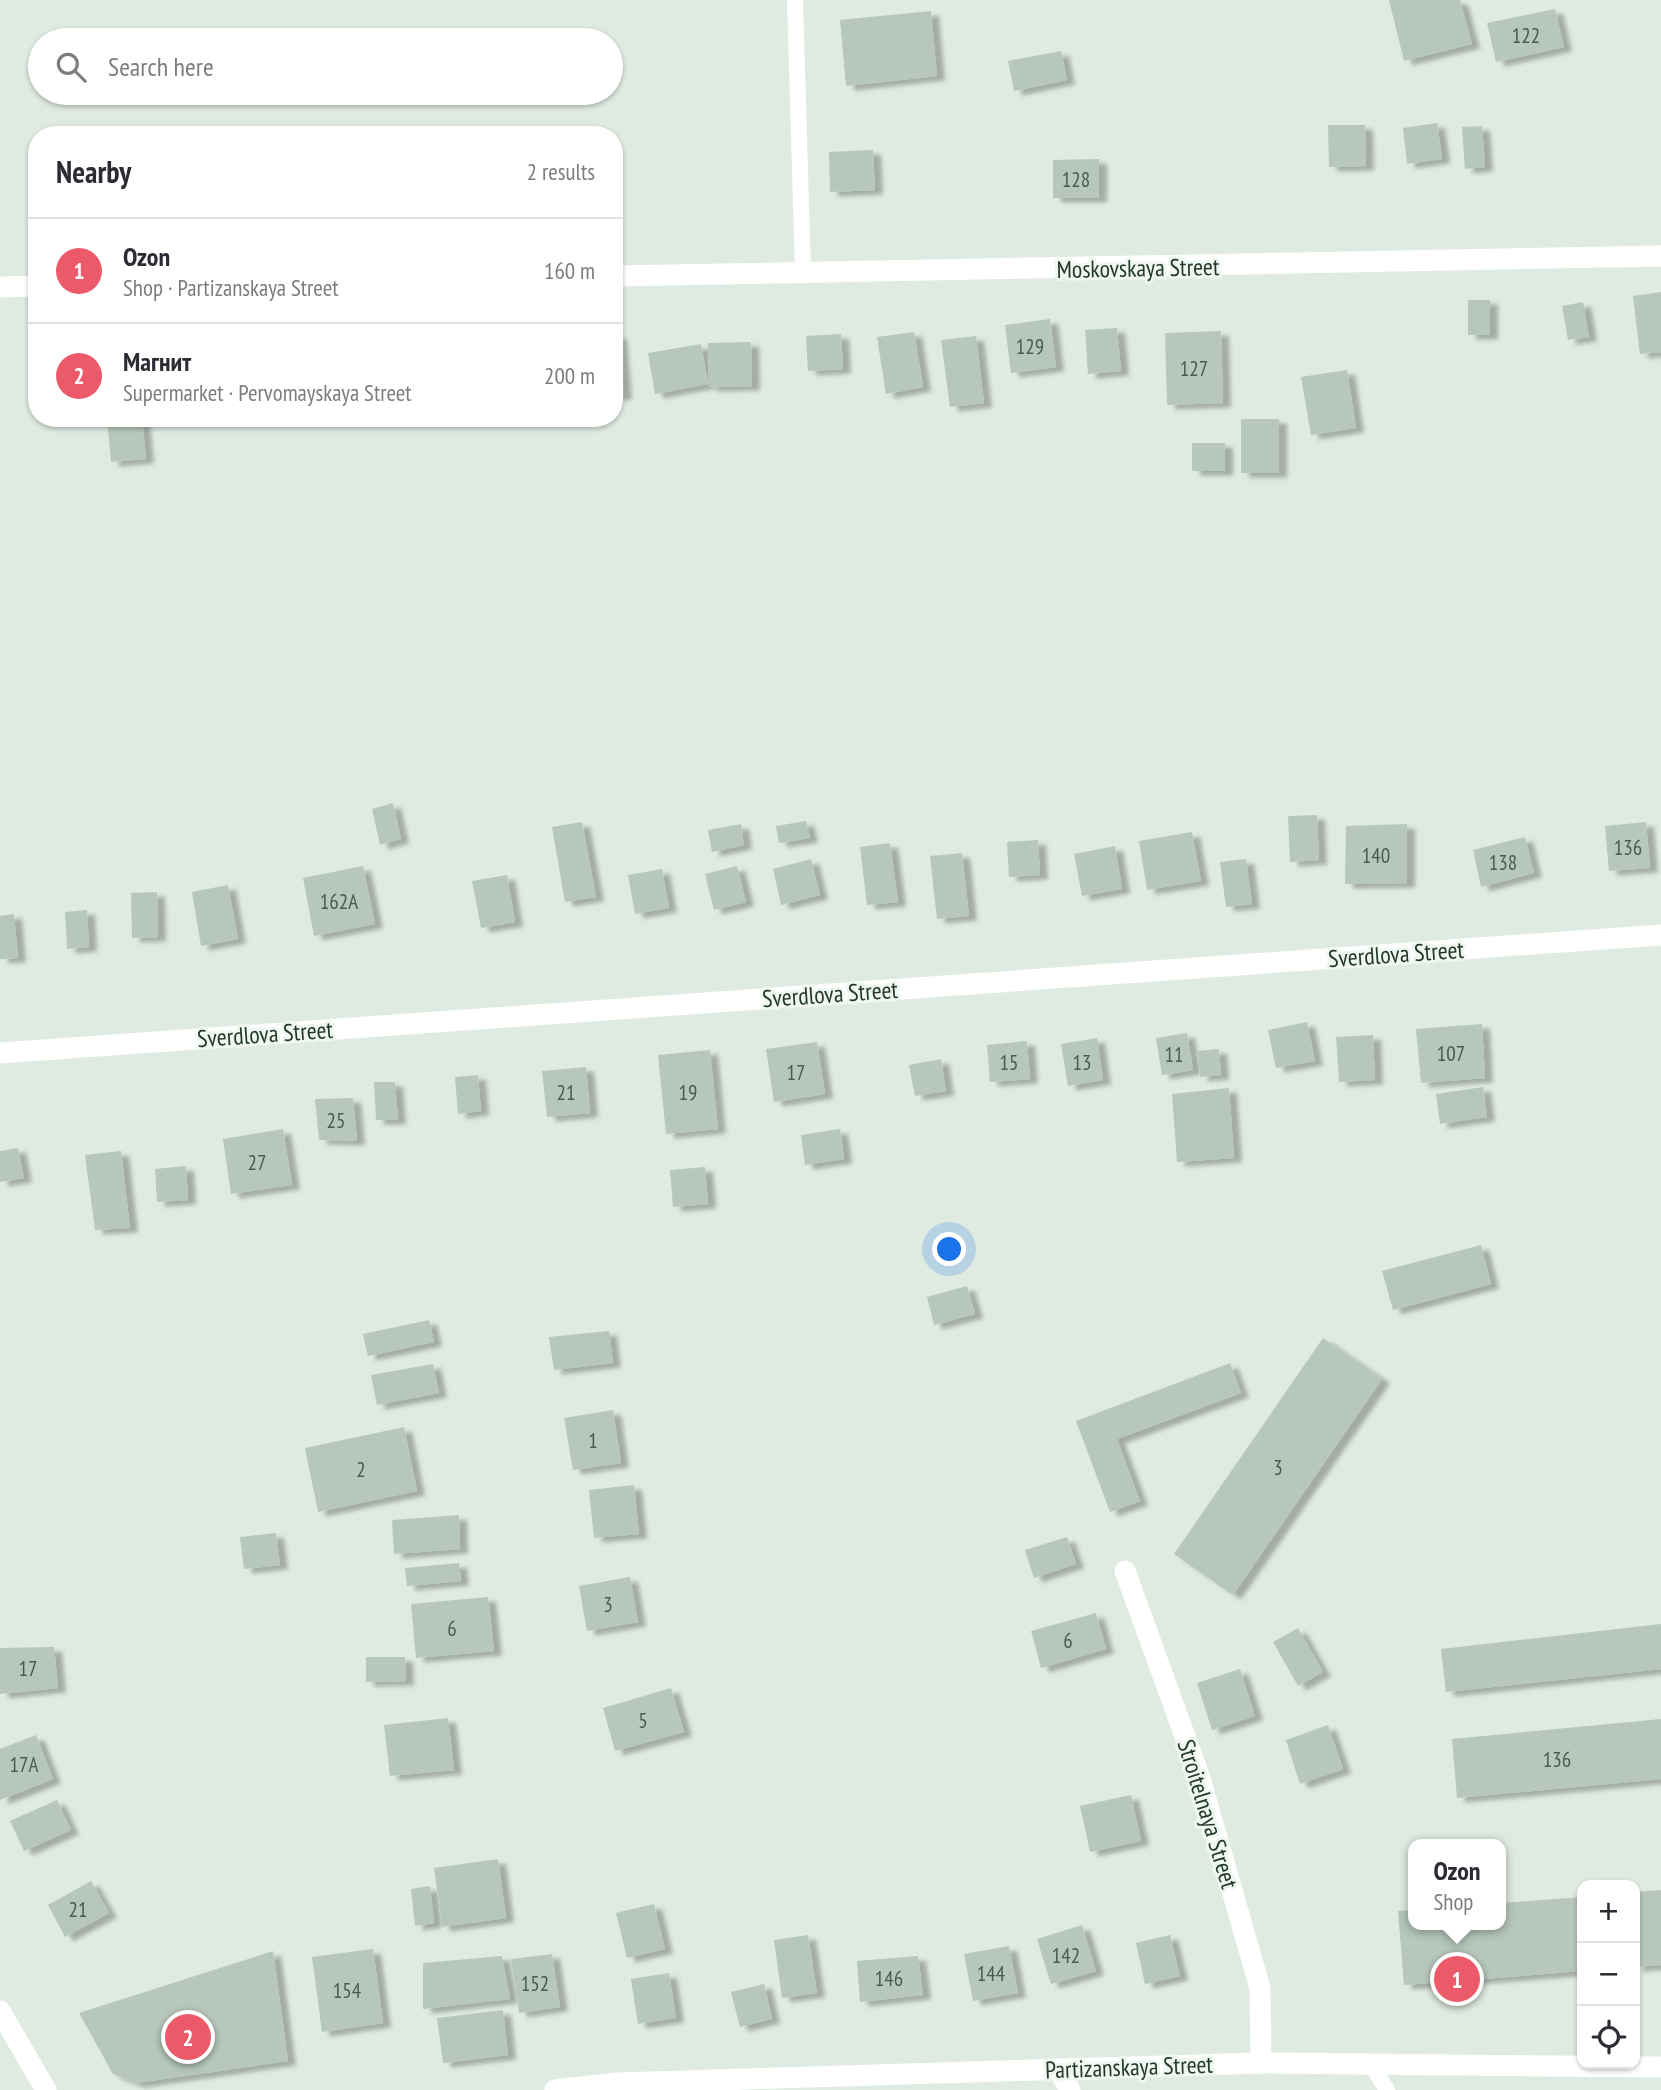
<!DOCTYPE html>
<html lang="en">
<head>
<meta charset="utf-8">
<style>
  body { margin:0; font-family:"PT Sans Narrow",sans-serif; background:#f2f2f3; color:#2b2b33 }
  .controls { position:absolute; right:21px; bottom:21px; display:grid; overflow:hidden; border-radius:14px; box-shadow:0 2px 5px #0004 }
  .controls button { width:63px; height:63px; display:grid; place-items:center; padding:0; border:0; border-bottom:2px solid #e1e1e2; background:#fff; color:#2b2b33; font:35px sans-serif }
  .you { position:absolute; left:950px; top:1250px; width:24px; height:24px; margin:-18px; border:5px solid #fff; border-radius:50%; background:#1a73e8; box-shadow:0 0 0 10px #1a73e833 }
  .badge { display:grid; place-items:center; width:46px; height:46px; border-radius:50%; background:#ec5a69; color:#fff; font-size:23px; font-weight:700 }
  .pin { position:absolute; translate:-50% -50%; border:4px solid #fff; box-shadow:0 2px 7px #0006 }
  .popup { position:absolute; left:1408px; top:1839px; width:98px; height:91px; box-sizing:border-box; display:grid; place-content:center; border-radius:14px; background:#fff; filter:drop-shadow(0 2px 5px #0005); font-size:23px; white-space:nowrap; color:#7c7c81 }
  .popup b { font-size:26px; color:#2b2b33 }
  .popup::after { content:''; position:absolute; left:50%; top:100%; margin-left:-14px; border:14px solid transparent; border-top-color:#fff }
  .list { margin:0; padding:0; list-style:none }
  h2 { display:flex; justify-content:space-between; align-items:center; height:91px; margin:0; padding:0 28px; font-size:30px }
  h2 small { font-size:23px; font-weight:400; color:#7c7c81 }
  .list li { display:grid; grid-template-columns:46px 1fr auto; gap:21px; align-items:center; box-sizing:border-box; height:105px; padding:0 28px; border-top:2px solid #e1e1e2 }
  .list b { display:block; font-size:26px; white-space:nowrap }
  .list p { margin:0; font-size:23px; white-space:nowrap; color:#7c7c81 }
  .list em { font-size:23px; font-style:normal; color:#7c7c81 }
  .icon { flex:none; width:38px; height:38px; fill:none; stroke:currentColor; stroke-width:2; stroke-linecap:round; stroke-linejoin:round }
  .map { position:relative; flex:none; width:1661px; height:2090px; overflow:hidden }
  .search { position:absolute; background:#fff; box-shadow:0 2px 5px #0004; left:28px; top:28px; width:595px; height:77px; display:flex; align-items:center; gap:18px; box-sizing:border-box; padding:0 24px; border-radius:38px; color:#7c7c81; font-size:26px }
  .panel { position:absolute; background:#fff; box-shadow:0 2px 5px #0004; left:28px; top:126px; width:595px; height:301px; border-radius:28px }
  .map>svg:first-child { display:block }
</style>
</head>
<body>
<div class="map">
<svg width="1661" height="2090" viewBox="0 0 1661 2090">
  <defs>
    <filter id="shadow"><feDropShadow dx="8" dy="4.5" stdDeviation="2" flood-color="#0004"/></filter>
  </defs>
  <rect width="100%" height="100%" fill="#dfeae1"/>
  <!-- building -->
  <g fill="#b7c7bc" filter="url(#shadow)">
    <polygon points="1389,0 1460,0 1472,44 1404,61"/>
    <polygon points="1555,9 1564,47 1496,62 1487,23"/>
    <polygon points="931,11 937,76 846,86 840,20"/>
    <polygon points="1061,51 1067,80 1014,91 1008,61"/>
    <polygon points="1437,123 1442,159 1407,164 1403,128"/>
    <polygon points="1328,125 1365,125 1366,166 1329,167"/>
    <polygon points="1482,126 1485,167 1465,169 1462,127"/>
    <polygon points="873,150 875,190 830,192 829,152"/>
    <polygon points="1099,159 1099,198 1053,198 1053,160"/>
    <polygon points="1661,292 1661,352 1640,354 1633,296"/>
    <rect x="1468" y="300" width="22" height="35"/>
    <polygon points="1583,302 1589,337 1568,340 1562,306"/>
    <polygon points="1050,319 1056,367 1011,373 1005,325"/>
    <polygon points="1117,328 1121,371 1088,374 1085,330"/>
    <polygon points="1221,331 1223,403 1167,405 1165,333"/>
    <polygon points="914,332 923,387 886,394 877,337"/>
    <polygon points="619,334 624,395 614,396 614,335"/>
    <polygon points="841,334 843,369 808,371 806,336"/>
    <polygon points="976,336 984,403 950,407 941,340"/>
    <polygon points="751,342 752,386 709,387 708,343"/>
    <polygon points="701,344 708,384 655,394 648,353"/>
    <polygon points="1347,370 1356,428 1311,435 1301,377"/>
    <polygon points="107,418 142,418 146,459 111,462"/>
    <rect x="1241" y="419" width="38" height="54"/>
    <rect x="1192" y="443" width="33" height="28"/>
    <polygon points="393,803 401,839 380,845 372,809"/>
    <polygon points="1317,815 1319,860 1290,862 1288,816"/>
    <polygon points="806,821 810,838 779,843 776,826"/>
    <polygon points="582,822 596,897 565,902 552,827"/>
    <polygon points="1646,822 1650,868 1609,871 1605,826"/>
    <polygon points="741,824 744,845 712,852 708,830"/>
    <polygon points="1407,824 1407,883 1345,884 1346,826"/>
    <polygon points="1192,832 1201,881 1147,890 1139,841"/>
    <polygon points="1525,837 1534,873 1481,887 1473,850"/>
    <polygon points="1038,840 1040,875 1009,877 1007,842"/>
    <polygon points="890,843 898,902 867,905 860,847"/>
    <polygon points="1115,846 1122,889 1082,896 1074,854"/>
    <polygon points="962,853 969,916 937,919 930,856"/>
    <polygon points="811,859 820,895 781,905 773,869"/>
    <polygon points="1246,859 1252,904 1226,907 1220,862"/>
    <polygon points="363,866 375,924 314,936 303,878"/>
    <polygon points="737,866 746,902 714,910 705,874"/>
    <polygon points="662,869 669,908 635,914 628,875"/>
    <polygon points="507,875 515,922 481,928 472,881"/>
    <polygon points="228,885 238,939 201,946 192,892"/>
    <polygon points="157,892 158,937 132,938 131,893"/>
    <polygon points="87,910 89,947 67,949 65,912"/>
    <polygon points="14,914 18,958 0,959 0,916"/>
    <polygon points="1307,1022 1315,1061 1276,1068 1268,1030"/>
    <polygon points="1482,1024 1485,1078 1421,1083 1416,1029"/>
    <polygon points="1187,1033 1193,1070 1162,1075 1156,1038"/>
    <polygon points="1373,1035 1375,1080 1339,1082 1336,1037"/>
    <polygon points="1097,1038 1103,1080 1068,1086 1061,1044"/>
    <polygon points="1027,1041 1030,1079 990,1082 987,1045"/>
    <polygon points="817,1042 825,1094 774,1102 766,1049"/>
    <polygon points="1219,1049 1221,1075 1200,1077 1198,1051"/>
    <polygon points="710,1050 718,1129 666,1134 658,1055"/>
    <polygon points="941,1059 946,1091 915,1096 909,1065"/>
    <polygon points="586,1067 590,1113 547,1117 542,1071"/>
    <polygon points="478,1075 481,1111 458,1114 455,1077"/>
    <polygon points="374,1082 395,1082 398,1120 376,1120"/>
    <polygon points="1483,1087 1487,1117 1440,1124 1436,1094"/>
    <polygon points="1229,1088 1234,1158 1177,1162 1172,1094"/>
    <polygon points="353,1098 357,1141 319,1140 315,1099"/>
    <polygon points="283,1129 292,1185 231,1194 223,1139"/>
    <polygon points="840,1129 844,1159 805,1165 801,1135"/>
    <polygon points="18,1148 24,1178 0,1182 0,1151"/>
    <polygon points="121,1151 130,1228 95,1230 85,1155"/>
    <polygon points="186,1166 188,1200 157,1202 155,1169"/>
    <polygon points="705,1167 708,1204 673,1207 670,1170"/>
    <polygon points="1481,1245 1491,1284 1393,1310 1382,1271"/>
    <polygon points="967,1286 975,1314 934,1325 927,1297"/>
    <polygon points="429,1320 434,1342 368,1356 363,1334"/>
    <polygon points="609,1331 613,1363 554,1370 549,1337"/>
    <polygon points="1323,1338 1382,1379 1233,1595 1174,1554"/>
    <polygon points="1230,1363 1241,1393 1117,1439 1140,1501 1110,1512 1076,1421"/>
    <polygon points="433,1364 439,1393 377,1405 371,1375"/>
    <polygon points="613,1410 621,1463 573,1470 564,1418"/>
    <polygon points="404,1427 417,1491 318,1512 305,1448"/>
    <polygon points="634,1485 639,1534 594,1538 589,1490"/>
    <polygon points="459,1515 460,1549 394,1554 392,1520"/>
    <polygon points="276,1533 280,1565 244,1569 240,1537"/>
    <polygon points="1067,1537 1076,1564 1034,1578 1025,1550"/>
    <polygon points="459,1563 461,1581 407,1586 405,1568"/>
    <polygon points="630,1577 638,1622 587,1631 579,1586"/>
    <polygon points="488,1597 494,1651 416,1658 411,1604"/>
    <polygon points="1096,1613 1106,1649 1041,1668 1031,1631"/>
    <polygon points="1661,1624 1661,1669 1446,1692 1441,1649"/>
    <polygon points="1298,1628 1323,1672 1298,1686 1273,1642"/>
    <polygon points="54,1647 58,1688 0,1694 0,1648"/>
    <polygon points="366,1657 405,1657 406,1681 366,1682"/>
    <polygon points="1240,1669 1255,1716 1212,1730 1197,1683"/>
    <polygon points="671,1688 684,1732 615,1751 603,1708"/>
    <polygon points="448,1718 454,1770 390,1776 384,1725"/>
    <polygon points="1661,1719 1661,1779 1457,1798 1452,1739"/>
    <polygon points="1328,1725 1343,1769 1300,1784 1286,1740"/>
    <polygon points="36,1735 53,1779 0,1800 0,1749"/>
    <polygon points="1131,1795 1141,1841 1090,1852 1080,1806"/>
    <polygon points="57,1800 71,1830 24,1851 10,1821"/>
    <polygon points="498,1859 506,1918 442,1927 434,1868"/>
    <polygon points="91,1881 109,1913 65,1937 48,1905"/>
    <polygon points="430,1886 434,1923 415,1926 411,1889"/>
    <polygon points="1661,1890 1661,1965 1635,1967 1635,1892"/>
    <polygon points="1582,1897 1582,1971 1404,1985 1398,1911 1413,1910 1413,1925 1501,1925 1501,1903"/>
    <polygon points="654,1904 665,1949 627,1958 616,1913"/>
    <polygon points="1082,1925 1096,1971 1051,1984 1037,1939"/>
    <polygon points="808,1935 817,1993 782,1998 774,1940"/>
    <polygon points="1170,1935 1180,1976 1145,1984 1136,1943"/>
    <polygon points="1009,1946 1018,1993 973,2001 964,1954"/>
    <polygon points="373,1949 383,2023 322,2032 312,1957"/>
    <polygon points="273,1951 288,2061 136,2083 113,2074 79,2013"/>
    <polygon points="552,1954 560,2007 519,2013 511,1959"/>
    <polygon points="502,1956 510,1999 423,2009 423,1963"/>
    <polygon points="918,1956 923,1995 860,2002 857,1961"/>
    <polygon points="669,1973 676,2018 638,2024 631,1979"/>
    <polygon points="764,1984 772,2019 740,2027 731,1992"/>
    <polygon points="503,2010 508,2055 443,2063 437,2018"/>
  </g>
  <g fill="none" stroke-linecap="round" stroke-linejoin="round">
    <!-- service -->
    <g stroke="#fff" stroke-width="16">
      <polyline points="795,0 803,273"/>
      <polyline points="1372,2066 1387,2090"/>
    </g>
    <!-- minor -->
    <g stroke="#fff" stroke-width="21">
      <polyline points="0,1053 1661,935"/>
      <polyline points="1125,1571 1199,1775 1260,1988 1261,2063"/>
      <polyline points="1058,2069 1070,2090"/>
      <polyline points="555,2090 618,2083 1261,2063 1661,2067"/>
    </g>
    <!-- tertiary -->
    <g stroke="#fff" stroke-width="21">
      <polyline points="614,276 1661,256"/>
      <polyline points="0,287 37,286"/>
      <polyline points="0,2011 46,2090"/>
    </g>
  </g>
  <g text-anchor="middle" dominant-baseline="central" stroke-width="6" stroke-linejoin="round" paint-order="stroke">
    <!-- number labels -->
    <g font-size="21" fill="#465c4e">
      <text x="1526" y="35">122</text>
      <text x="1076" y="179">128</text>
      <text x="1030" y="346">129</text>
      <text x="1194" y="368">127</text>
      <text x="1628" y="847">136</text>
      <text x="1376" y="855">140</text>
      <text x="1503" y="862">138</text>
      <text x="339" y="901">162А</text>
      <text x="1451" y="1053">107</text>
      <text x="1174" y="1054">11</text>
      <text x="1009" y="1062">15</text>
      <text x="1082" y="1062">13</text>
      <text x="796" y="1072">17</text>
      <text x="566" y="1092">21</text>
      <text x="688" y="1092">19</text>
      <text x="336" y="1120">25</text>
      <text x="257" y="1162">27</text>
      <text x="593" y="1440">1</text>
      <text x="1278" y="1467">3</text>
      <text x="361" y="1469">2</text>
      <text x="608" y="1604">3</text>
      <text x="452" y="1628">6</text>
      <text x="1068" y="1640">6</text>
      <text x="28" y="1668">17</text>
      <text x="643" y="1720">5</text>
      <text x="1557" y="1759">136</text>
      <text x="24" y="1764">17А</text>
      <text x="78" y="1909">21</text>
      <text x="1066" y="1955">142</text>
      <text x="991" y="1973">144</text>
      <text x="889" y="1978">146</text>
      <text x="535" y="1983">152</text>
      <text x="347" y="1990">154</text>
    </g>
    <!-- street labels -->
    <g font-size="24" fill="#21392a" stroke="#eff7f0">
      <text transform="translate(1138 268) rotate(-1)">Moskovskaya Street</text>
      <text transform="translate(1396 954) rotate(-4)">Sverdlova Street</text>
      <text transform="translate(830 994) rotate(-4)">Sverdlova Street</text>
      <text transform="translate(265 1034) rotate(-4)">Sverdlova Street</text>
      <text transform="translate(1208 1814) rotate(73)">Stroitelnaya Street</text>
      <text transform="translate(1129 2067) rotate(-2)">Partizanskaya Street</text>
    </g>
  </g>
</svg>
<div class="controls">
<button>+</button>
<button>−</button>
<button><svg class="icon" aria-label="locate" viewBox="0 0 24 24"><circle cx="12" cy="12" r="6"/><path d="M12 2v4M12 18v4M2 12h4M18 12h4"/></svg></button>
</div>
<div class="you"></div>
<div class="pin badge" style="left:1457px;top:1979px">1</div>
<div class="popup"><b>Ozon</b>Shop</div>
<div class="pin badge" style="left:188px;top:2037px">2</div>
<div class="search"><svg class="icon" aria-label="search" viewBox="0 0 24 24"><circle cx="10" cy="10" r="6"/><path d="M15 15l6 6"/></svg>Search here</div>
<section class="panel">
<h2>Nearby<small>2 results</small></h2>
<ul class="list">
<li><span class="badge">1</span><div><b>Ozon</b><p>Shop · Partizanskaya Street</p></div><em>160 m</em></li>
<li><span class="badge">2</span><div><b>Магнит</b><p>Supermarket · Pervomayskaya Street</p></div><em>200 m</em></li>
</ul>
</section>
</div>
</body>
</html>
